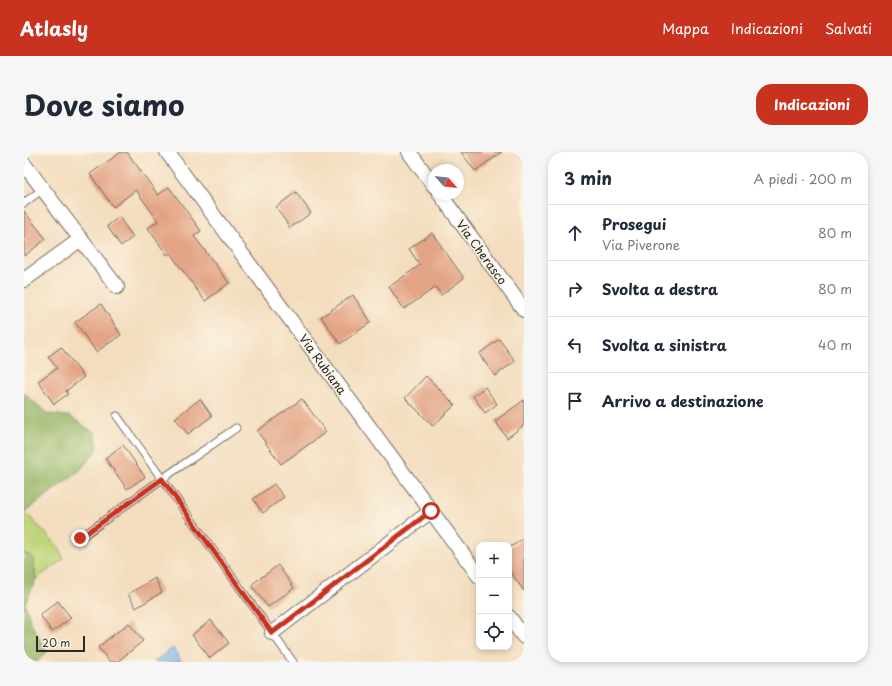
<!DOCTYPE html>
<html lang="it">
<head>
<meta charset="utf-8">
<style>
  body { margin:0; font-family:"Playpen Sans",sans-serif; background:#f6f6f7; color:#1f2937 }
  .controls { position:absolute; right:12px; bottom:12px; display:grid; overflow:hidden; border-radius:8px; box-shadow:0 2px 6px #0003 }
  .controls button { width:36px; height:36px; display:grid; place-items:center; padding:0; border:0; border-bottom:1px solid #e0e1e3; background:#fff; color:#1f2937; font:20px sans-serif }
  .compass { position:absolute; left:404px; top:12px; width:36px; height:36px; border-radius:50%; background:#fff; box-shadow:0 2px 6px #0003; rotate:117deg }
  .scale { position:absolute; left:12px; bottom:10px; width:49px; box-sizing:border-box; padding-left:4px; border:2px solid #2b2b2b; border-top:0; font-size:11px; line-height:14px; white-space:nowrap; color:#2b2b2b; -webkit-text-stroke:3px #fcf5e5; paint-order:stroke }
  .stop { position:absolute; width:12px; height:12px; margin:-9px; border:3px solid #c8321e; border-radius:50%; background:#fff }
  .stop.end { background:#c8321e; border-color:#fff; box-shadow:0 1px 4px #0008 }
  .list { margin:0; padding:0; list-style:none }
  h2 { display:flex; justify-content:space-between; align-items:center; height:52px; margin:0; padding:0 16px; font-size:17px }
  h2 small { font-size:13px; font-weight:400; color:#747a83 }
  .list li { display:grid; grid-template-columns:26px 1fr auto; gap:12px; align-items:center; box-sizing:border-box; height:56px; padding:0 16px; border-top:1px solid #e0e1e3 }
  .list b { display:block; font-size:15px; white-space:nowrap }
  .list p { margin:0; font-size:13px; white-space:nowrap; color:#747a83 }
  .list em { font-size:13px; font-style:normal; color:#747a83 }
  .icon { flex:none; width:22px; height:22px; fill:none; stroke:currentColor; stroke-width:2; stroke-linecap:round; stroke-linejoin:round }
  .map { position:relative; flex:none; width:500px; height:510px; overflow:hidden; border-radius:16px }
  header { display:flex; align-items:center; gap:24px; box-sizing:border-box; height:56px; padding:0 20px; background:#c8321e; color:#fff }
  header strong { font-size:19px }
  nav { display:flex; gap:22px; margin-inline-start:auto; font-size:14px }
  .intro { display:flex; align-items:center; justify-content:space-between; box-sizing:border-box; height:96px; padding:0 24px }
  h1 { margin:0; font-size:28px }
  .button { padding:10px 18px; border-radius:16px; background:#c8321e; color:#fff; font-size:14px; font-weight:700 }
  main { display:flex; gap:24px; padding:0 24px }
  aside { flex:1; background:#fff; border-radius:16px; box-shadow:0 2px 6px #0003 }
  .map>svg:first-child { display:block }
</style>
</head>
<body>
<header>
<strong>Atlasly</strong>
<nav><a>Mappa</a><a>Indicazioni</a><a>Salvati</a></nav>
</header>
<div class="intro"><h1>Dove siamo</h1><a class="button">Indicazioni</a></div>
<main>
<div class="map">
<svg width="500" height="510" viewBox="0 0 500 510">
  <rect width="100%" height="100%" fill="#fcf5e5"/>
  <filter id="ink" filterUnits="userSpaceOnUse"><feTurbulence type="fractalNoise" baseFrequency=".025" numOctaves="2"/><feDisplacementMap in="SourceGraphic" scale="8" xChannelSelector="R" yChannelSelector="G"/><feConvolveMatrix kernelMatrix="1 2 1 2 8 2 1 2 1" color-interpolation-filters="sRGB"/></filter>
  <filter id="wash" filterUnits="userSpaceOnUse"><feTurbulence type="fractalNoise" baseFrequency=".012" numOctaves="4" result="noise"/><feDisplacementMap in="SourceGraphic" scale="16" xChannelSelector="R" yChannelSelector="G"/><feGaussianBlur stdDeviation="0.9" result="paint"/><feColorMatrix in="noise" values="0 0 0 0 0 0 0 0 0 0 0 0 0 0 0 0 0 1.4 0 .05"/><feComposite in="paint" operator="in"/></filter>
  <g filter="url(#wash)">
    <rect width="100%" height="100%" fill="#f3ddbe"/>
    <!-- green -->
    <polygon fill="#bfd478" stroke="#758052" points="0,359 35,395 40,407 12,427 9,405 0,401"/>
    <!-- forest -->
    <g fill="#97b668" stroke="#61704a">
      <polygon points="0,241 24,262 45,264 71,281 74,297 55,319 2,359 0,359"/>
      <polygon points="0,401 9,405 12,427 1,452 7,471 23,500 13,510 0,510"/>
    </g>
    <!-- water -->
    <polygon fill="#71b2e5" stroke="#4e6e88" points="149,496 158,510 131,510 130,509"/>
    <g id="blocks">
      <!-- building -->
      <g fill="#e3a485">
        <polygon points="97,0 103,0 134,43 145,35 177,79 170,84 205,131 181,149 146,101 143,103 124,76 134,69 112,38 89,55 66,22"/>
        <polygon points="437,0 478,0 451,19"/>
        <polygon points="272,40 287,61 266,76 252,55"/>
        <polygon points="0,59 22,87 0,104"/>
        <polygon points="95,65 109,85 97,94 83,74"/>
        <polygon points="408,81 440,126 417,143 412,135 380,157 365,135 396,113 385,97"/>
        <polygon points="329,143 347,170 316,192 297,165"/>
        <polygon points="77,152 97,183 72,200 51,170"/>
        <polygon points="475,187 491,209 471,224 455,202"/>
        <polygon points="37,195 60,225 42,239 44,242 30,252 14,229 33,216 24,205"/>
        <polygon points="402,224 431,253 409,274 381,246"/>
        <polygon points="461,235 473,252 461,261 449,244"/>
        <polygon points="176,247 188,264 164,282 151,266"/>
        <polygon points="278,247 302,280 257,312 233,279"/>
        <polygon points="500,248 500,273 483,286 471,269"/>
        <polygon points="99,293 121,325 103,337 81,306"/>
        <polygon points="250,332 260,345 239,361 229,347"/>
        <polygon points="500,386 500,439 485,418 485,396"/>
        <polygon points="254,413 270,436 244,455 227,433"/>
        <polygon points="131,426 138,440 112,456 104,442"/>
        <polygon points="34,449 47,466 28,480 16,463"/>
        <polygon points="187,468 205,491 186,506 168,483"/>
        <polygon points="105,471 119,489 93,510 86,510 74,495"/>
      </g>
    </g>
  </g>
  <g filter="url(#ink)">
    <use href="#blocks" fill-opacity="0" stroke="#71695e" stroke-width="1"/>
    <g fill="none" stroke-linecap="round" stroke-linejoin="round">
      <defs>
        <g id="lane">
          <polyline points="0,51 19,37"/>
          <polyline points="93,264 269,510"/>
          <polyline points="56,386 138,327 212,276"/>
        </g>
        <g id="street">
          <polyline points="143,0 455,424"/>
          <polyline points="385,0 410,34"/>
          <polyline points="0,12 93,135"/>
          <polyline points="416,42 500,158"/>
          <polyline points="0,128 57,87"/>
          <polyline points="485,465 500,485"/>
          <polyline points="248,481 407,359"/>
        </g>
      </defs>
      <!-- lane casing -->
      <use href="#lane" stroke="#71695e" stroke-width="9"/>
      <!-- street casing -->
      <use href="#street" stroke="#71695e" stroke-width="16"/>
      <!-- lane -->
      <use href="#lane" stroke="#fff" stroke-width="7"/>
      <!-- street -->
      <use href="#street" stroke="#fff" stroke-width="14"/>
    </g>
  </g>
  <g fill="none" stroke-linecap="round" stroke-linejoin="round" filter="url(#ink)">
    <!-- route -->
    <polyline stroke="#c8321e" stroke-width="5" points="56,386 138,327 248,481 407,359"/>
  </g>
  <g text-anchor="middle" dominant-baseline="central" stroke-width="3" stroke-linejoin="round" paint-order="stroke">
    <!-- street labels -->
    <g font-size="12" fill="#2b2b2b" stroke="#fcf5e5">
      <text transform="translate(458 100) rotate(54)">Via Cherasco</text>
      <text transform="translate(299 212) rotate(54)">Via Rubiana</text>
    </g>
  </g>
</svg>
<div class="controls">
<button>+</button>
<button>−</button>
<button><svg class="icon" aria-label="locate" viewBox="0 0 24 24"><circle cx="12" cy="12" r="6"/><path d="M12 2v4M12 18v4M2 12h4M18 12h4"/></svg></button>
</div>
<svg class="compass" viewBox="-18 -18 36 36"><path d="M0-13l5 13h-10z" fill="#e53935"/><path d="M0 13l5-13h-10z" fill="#747a83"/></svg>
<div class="scale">20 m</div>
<div class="stop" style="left:407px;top:359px"></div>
<div class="stop end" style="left:56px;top:386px"></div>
</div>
<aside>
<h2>3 min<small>A piedi · 200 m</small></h2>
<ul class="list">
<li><svg class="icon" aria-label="ahead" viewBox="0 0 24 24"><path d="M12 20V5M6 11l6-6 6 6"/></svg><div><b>Prosegui</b><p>Via Piverone</p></div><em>80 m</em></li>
<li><svg class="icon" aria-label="right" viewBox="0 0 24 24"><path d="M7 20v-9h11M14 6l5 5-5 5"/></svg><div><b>Svolta a destra</b></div><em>80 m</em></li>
<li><svg class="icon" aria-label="left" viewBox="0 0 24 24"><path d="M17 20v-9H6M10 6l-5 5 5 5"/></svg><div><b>Svolta a sinistra</b></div><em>40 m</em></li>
<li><svg class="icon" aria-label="arrive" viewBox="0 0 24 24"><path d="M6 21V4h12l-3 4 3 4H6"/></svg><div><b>Arrivo a destinazione</b></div></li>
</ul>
</aside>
</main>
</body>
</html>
